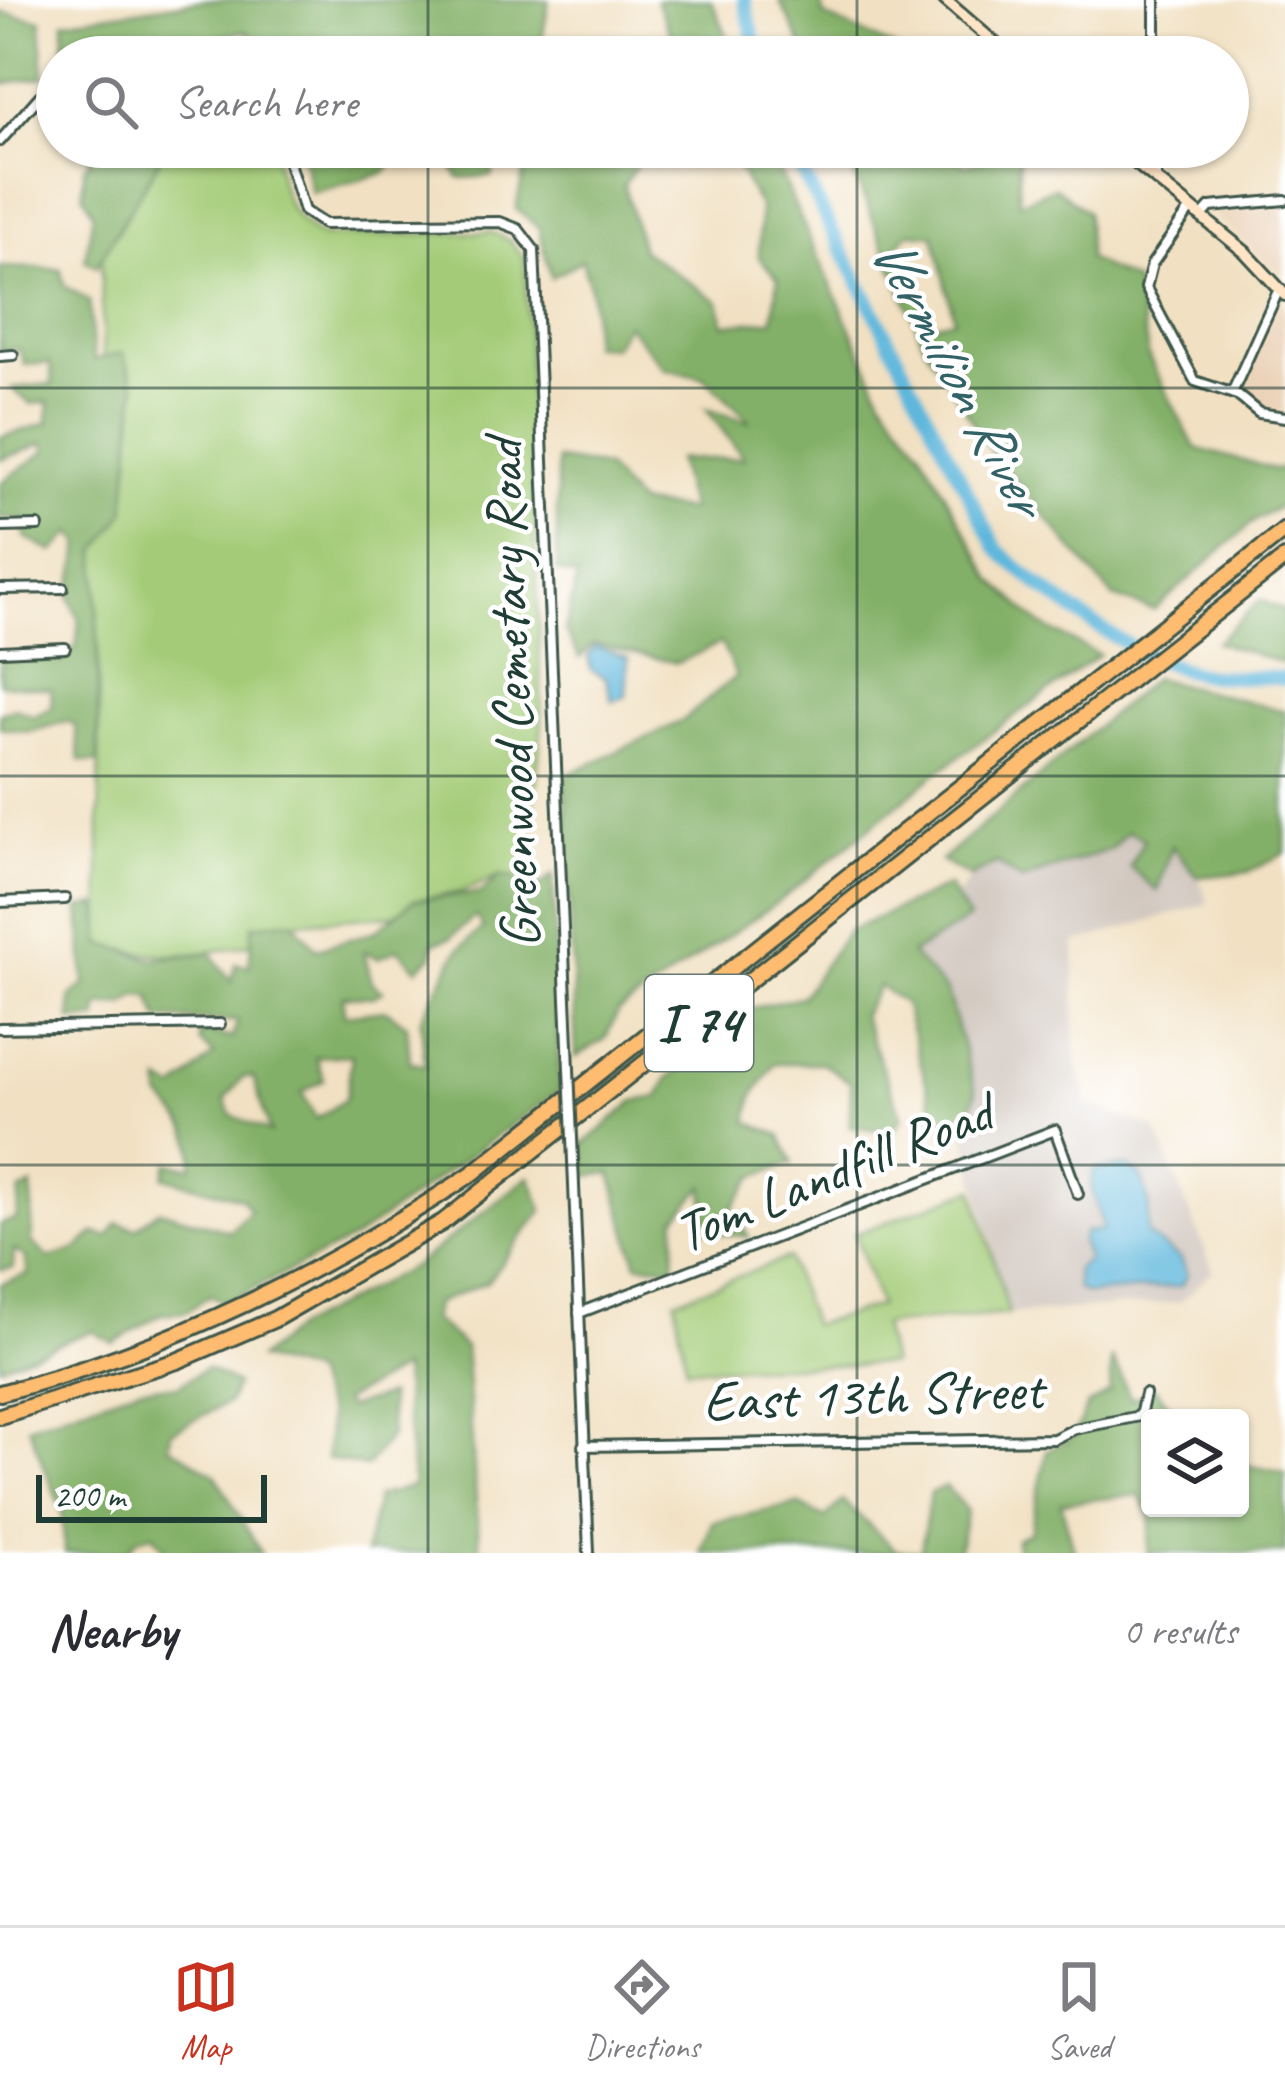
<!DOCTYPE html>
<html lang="en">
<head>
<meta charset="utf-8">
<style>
  body { margin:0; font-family:Caveat,sans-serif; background:#f2f2f3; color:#2b2b33 }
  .controls { position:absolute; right:36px; bottom:36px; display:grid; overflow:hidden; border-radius:12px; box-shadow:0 3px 9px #0004 }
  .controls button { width:108px; height:108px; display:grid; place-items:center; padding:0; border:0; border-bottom:3px solid #e1e1e2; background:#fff; color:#2b2b33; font:60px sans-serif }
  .scale { position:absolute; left:36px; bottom:30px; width:231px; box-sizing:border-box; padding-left:12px; border:6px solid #1f3d34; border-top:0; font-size:33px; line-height:42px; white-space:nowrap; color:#1f3d34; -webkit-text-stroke:9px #fff; paint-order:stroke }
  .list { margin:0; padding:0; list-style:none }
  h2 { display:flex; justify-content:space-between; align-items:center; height:156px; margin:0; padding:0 48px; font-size:51px }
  h2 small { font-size:39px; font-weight:400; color:#7c7c81 }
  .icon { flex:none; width:66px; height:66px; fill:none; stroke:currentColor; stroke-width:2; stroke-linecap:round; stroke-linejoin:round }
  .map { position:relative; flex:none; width:1285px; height:1553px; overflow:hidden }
  .search { position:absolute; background:#fff; box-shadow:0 3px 9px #0004; left:36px; right:36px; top:36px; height:132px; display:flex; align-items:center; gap:30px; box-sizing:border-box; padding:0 42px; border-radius:66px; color:#7c7c81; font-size:45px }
  .sheet { height:372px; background:#fff }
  nav { display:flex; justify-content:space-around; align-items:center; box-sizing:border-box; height:168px; border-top:3px solid #e1e1e2; background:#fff; font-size:33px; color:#7c7c81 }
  nav a { display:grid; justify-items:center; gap:6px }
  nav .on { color:#c8321e }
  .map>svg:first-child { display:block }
</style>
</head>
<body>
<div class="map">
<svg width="1285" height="1553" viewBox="0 0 1285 1553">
  <rect width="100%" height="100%" fill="#fff"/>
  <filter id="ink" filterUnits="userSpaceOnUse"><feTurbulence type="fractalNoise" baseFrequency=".00833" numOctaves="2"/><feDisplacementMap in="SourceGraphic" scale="24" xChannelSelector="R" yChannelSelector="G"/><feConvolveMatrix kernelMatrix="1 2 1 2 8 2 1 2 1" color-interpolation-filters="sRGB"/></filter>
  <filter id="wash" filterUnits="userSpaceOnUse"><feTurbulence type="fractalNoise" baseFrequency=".004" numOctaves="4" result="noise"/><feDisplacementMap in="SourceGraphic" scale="48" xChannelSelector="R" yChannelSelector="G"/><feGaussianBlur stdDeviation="2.7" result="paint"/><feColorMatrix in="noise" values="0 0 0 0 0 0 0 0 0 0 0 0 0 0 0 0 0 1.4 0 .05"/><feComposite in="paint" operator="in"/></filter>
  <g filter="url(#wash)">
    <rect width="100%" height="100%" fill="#f1e0c1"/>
    <!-- built -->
    <g fill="#ebd3b9">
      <polygon points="1285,208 1285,277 1215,216 1220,212"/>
      <polygon points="1279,302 1285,310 1285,412 1265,412 1239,390"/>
    </g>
    <!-- industrial -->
    <polygon fill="#cdc2b9" points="1126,831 1144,839 1156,890 1172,845 1198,877 1209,903 1075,943 1075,1050 1088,1104 1156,1129 1213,1270 1180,1302 1009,1314 964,1130 975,1093 911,954 968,919 956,898 970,877 997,863"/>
    <!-- green -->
    <g fill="#a4cc78" stroke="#628456" stroke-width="3">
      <path d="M167 147H273C281 186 285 217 322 237L491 232 511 241 525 260 542 723 527 882 501 875 461 892 414 900 395 915 254 925 251 944C193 957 159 960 101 944L97 551 125 512 123 354 103 358 101 259Z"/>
      <polygon points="974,1189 1009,1314 882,1325 891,1364 686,1368 675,1300 788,1258 812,1325 879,1306 855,1234"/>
    </g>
    <!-- forest -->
    <g fill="#83b068" stroke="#51764e" stroke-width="3" fill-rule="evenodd">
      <polygon points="204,0 549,0 539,57 280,57 245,31 134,57 64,57 64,21"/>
      <polygon points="656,0 711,0 737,57 673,57 678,50"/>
      <polygon points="779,0 820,0 824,16 900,50 898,57 808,57"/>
      <polygon points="0,12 41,20 44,77 0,84"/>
      <polygon points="83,147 167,147 96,267 85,260 93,213 83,195 84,167 91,161"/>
      <polygon points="301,147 402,147 385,173 311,193"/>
      <polygon points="440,147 497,147 492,176 459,178"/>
      <polygon points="529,147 555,147 562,157 612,167 624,147 695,147 665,163 642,157 624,185 642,250 719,302 724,324 773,320 778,278 759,258 760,208 727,147 768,147 883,399 920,448 992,579 1041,625 1099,655 935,774 782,899 618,1012 605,1039 576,1057 565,776 684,720 736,676 721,643 677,663 593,644 580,658 565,631 577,577 557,571 557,460 605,467 638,504 690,510 677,460 744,458 706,409 751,422 704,377 665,369 627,324 613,347 592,345 592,296 582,260 551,278 539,228 516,209"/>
      <path d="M843 147H933L966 165 1019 147V203L1055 187 1087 212 1088 259 1135 282 1149 358 1195 448 1277 470 1285 466V503L1252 523 1154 610 1113 597 993 454 924 344ZM909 233 934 235 954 319 933 324 896 247Z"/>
      <polygon points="0,267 61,269 65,286 89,301 94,360 123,353 136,387 125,512 97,551 98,763 80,761 75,726 67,721 30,732 0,728 0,713 16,708 34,716 52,707 51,689 0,684 0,657 76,649 79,620 70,598 81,543 72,533 53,552 25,537 24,519 0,518 0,483 46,451 44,443 0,460 0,437 48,423 49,402 30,404 12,388 53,384 50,363 25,365 19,349 0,350"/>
      <polygon points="1261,600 1285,611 1285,664 1216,642"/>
      <polygon points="1154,678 1285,711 1285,853 1249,872 1198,877 1172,846 1157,891 1130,867 1144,839 1127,831 1111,849 1021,880 997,863 970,877 941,861"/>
      <path d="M501 875 540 886 553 875 560 1090 355 1238 225 1303 210 1295 186 1312 161 1314 113 1343 92 1331 0 1366V1284L29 1274 25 1257 14 1250 13 1268 0 1270V1224L16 1220 20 1192 32 1186V1242L49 1258 76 1250 95 1233 108 1237 118 1223 136 1228 159 1210 230 1231 250 1210 241 1198 164 1177 168 1163 192 1167C198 1134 182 1120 161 1097V1082L175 1090 214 1055 200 1042 201 1031 232 1038 238 1021 159 1019 150 996 137 995 125 1005H100L97 1020H71V997L85 985 80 908 97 905 102 944 153 959 211 953 231 981 236 964 249 966 253 925 292 920 317 949 376 931 414 900 480 893ZM476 916 483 928 459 949 421 1019 425 1066 410 1062 407 1025 386 1010 344 1015 343 996 373 997 383 991 372 983 364 951 378 958 398 949 417 969 432 956 433 943 450 938ZM352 1055 346 1099 316 1119 302 1092 324 1080 316 1057ZM243 1077H253L270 1133 231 1115 225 1100Z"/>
      <polygon points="948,886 969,919 911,954 947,992 976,1093 964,1130 937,1122 904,1003 879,986 862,1016 902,1118 892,1132 850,1126 851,1083 823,1063 775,1063 753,1096 748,1122 780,1135 793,1163 754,1177 732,1209 749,1237 707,1231 704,1186 676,1218 674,1267 637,1264 611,1173 586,1176 583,1145 635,1101 659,1097 668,1078 727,1041 752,1008 801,997 848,931"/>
      <polygon points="530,1176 543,1210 487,1282 436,1303 432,1319 465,1347 480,1553 365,1553 377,1497 413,1486 402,1369 343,1401 347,1408 388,1395 391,1435 366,1467 327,1459 328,1415 311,1373 258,1359 297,1327 416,1265"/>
      <polygon points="1112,1357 1131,1399 1156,1389 1180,1418 1150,1418 1150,1508 1240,1508 1240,1455 1242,1464 1285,1473 1285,1553 1148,1553 1151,1515 1139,1495 1061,1503 1075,1553 1016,1553 1016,1539 1030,1532 1047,1450 1073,1438 1087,1406 1110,1392"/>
      <polygon points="206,1368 236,1384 229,1402 171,1432 169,1446 215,1474 261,1553 168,1553 153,1534 137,1539 125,1553 65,1553 62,1511 28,1426 140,1387 178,1386"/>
      <polygon points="946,1486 967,1511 958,1553 701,1553 712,1522 799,1504 825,1518 843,1501 897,1551 921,1551 930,1493"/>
    </g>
    <!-- water -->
    <g fill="#5eb7dc" stroke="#3e7a88" stroke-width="3">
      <polygon points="595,647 628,658 626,696 612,701 606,678 591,670 588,656"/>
      <polygon points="1126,1166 1141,1175 1149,1204 1147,1235 1181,1259 1187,1275 1181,1286 1088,1294 1077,1289 1076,1269 1088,1260 1081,1243 1085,1232 1103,1230 1091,1185 1094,1170"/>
    </g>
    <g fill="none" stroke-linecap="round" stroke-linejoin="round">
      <!-- river -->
      <g stroke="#5eb7dc" stroke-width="14">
        <polyline points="744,0 759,57"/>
        <path d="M789 147 997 549C1044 593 1129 655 1192 672 1221 680 1256 675 1285 679"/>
      </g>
    </g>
  </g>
  <g filter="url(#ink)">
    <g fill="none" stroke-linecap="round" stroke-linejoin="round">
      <defs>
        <g id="street">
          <polyline points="1155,0 1155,57"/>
          <polyline points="193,57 237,47 264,57"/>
          <polyline points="0,141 40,96 57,89"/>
          <polyline points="284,147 304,211 324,224 500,222 518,229 534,250 569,1069"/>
          <polyline points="1156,147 1156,181"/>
          <polyline points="1191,208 1152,264 1146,288 1195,381 1237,395 1259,413 1285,417"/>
          <polyline points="1201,217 1210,207 1285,200"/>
          <polyline points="0,356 13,355"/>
          <polyline points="1232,393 1279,289"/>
          <polyline points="0,527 38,526"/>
          <polyline points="0,589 63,588"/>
          <polyline points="0,651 65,648"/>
          <polyline points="0,902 65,899"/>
          <polyline points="0,1028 220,1024"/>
          <polyline points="573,1161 589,1553"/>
          <polyline points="579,1313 1055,1130 1078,1194"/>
          <polyline points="583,1446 1054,1439 1074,1429 1140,1416 1145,1394"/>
        </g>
        <g id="secondary">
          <polyline points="945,0 1011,57"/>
          <polyline points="1116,147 1245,252 1285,295"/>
        </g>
        <g id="highway">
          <path d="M0 1393C174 1348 325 1272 473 1173L1285 530"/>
          <polyline points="0,1416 177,1361 275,1319 443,1222 1285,558"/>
        </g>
      </defs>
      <!-- street casing -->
      <use href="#street" stroke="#3e5549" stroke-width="14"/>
      <!-- secondary casing -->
      <use href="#secondary" stroke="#3e5549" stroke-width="16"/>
      <!-- highway casing -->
      <use href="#highway" stroke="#3e5549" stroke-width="20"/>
      <!-- street -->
      <use href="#street" stroke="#fff" stroke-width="8"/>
      <!-- secondary -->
      <use href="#secondary" stroke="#ffe4c6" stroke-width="10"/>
      <!-- highway -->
      <use href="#highway" stroke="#febc70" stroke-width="14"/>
      <defs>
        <polyline id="street-bridge" points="569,1069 573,1161"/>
      </defs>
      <!-- street-bridge casing -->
      <use href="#street-bridge" stroke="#3e5549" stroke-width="14" stroke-linecap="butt"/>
      <!-- street-bridge -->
      <use href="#street-bridge" stroke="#fff" stroke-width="8"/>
    </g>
  </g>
  <!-- grid -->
  <path fill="none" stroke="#1f3d34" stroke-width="3" stroke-opacity="0.55" d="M428 0V57M857 0V57M428 147V1553M857 147V1553M0 388H1285M0 776H1285M0 1165H1285"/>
  <g text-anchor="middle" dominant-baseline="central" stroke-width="9" stroke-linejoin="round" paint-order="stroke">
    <!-- shield labels -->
    <rect fill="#fff" stroke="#627771" stroke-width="3" x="645" y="975" width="108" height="96" rx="9"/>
    <g font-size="54" font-weight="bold" fill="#1f3d34">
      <text x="699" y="1023">I 74</text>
    </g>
    <!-- street labels -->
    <g font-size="57" fill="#1f3d34" stroke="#fff">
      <text transform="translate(511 694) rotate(-92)">Greenwood Cemetary Road</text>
      <text transform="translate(833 1172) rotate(-22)">Tom Landfill Road</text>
      <text transform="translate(873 1395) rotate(-2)">East 13th Street</text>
    </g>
    <!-- water labels -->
    <g font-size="60" font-style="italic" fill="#326266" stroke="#fff">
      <text transform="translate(959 374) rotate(62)">Vermilion River</text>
    </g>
  </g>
</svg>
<div class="controls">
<button><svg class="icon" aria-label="layers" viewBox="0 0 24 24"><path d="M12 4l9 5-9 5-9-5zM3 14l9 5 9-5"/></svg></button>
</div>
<div class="scale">200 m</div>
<div class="search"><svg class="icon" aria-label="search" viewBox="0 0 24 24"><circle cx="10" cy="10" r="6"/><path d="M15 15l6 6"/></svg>Search here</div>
</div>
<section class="sheet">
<h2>Nearby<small>0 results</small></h2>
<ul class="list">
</ul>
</section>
<nav>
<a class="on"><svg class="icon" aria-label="map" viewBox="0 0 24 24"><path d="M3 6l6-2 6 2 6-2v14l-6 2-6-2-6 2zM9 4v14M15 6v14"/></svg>Map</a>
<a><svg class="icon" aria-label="directions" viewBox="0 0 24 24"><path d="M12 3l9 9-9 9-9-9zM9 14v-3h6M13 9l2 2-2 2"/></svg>Directions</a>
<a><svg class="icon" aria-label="saved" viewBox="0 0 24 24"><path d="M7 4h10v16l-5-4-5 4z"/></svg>Saved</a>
</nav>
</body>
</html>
